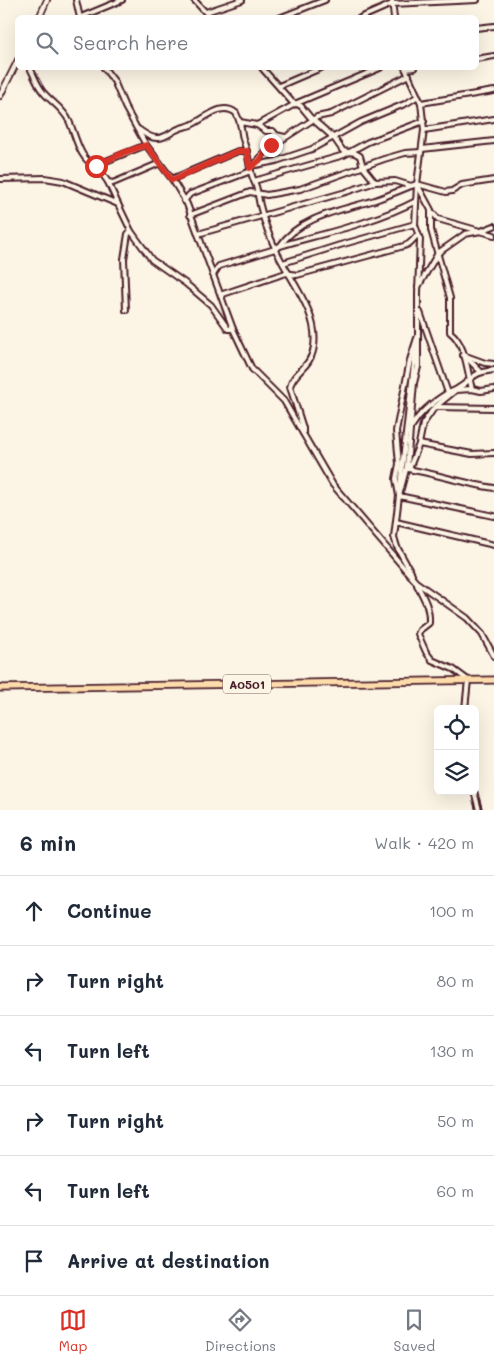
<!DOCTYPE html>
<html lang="en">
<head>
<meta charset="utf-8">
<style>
  body { margin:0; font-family:Mali,sans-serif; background:#f2f2f3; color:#1f2937 }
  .controls { position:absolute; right:15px; bottom:15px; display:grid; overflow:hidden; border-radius:8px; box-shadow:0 5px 20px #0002 }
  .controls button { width:45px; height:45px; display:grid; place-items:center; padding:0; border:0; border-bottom:1px solid #e0e1e3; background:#fff; color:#1f2937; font:25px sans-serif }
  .stop { position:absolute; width:15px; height:15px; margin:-11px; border:4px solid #d93025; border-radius:50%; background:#fff }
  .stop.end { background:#d93025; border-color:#fff; box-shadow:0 1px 5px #0008 }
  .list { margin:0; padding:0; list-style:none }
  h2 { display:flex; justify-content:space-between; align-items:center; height:65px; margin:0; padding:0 20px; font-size:21px }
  h2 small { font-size:16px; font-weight:400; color:#747a83 }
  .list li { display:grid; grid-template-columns:32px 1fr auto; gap:15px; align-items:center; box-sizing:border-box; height:70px; padding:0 20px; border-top:1px solid #e0e1e3 }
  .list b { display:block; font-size:19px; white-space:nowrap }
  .list em { font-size:16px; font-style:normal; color:#747a83 }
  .icon { flex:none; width:28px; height:28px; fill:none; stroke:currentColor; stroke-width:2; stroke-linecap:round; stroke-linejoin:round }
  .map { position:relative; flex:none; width:494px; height:810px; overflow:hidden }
  .search { position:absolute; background:#fff; box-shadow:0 5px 20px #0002; left:15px; right:15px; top:15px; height:55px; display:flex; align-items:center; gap:12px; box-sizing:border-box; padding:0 18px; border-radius:8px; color:#747a83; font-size:19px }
  .sheet { height:485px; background:#fff }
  nav { display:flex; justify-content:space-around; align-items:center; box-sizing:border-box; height:70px; border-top:1px solid #e0e1e3; background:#fff; font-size:14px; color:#747a83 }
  nav a { display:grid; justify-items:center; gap:2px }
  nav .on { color:#d93025 }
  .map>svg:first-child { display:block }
</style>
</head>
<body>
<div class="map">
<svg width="494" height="810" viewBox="0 0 494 810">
  <rect width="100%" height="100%" fill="#fcf5e5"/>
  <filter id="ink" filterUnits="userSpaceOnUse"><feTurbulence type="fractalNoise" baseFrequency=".02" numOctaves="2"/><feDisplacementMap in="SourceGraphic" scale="10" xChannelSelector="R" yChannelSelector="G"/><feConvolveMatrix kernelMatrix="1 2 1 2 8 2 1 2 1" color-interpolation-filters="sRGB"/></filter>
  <g filter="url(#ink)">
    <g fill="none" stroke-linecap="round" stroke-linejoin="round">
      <defs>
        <g id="minor">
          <polyline points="76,0 80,18"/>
          <polyline points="194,0 211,18"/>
          <polyline points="392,0 394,18"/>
          <polyline points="206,12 242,0"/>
          <polyline points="81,17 122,0"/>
          <polyline points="279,18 325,0"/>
          <polyline points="360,18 392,4 477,0"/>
          <polyline points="476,28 494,26"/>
          <polyline points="476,59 494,56"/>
          <path d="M30 68C34 75 37 85 43 92 51 102 63 108 69 121 75 133 80 163 96 165L146 145"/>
          <polyline points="104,68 114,81 125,107 146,145 172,179 187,204 233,329 252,369 284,401 333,485 416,582 467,618 482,634 494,656"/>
          <polyline points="262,68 292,102 301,106 310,117 334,138 343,151 355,153 360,156 363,167 375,182 395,181 411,186 417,184 446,192 452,191 462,185 494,180"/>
          <polyline points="405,68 421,103 424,130 417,184 415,225 420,239 418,293 418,367 414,383 407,466 399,496 394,537 397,547 412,574"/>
          <polyline points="406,69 414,68"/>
          <polyline points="279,86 321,68"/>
          <polyline points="421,103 494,91"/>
          <polyline points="240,122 257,125 266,131 273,131 276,135 285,137"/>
          <polyline points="257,125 297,103 380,68"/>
          <path d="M138 129C144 133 151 139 158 138 165 138 170 133 176 130 181 127 185 127 191 125 205 119 221 101 236 113 240 121 241 126 242 134 243 141 246 147 247 153 249 159 249 165 251 172 252 178 256 184 257 190 260 210 266 229 275 248 288 278 319 312 314 346 311 369 293 371 290 387L303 428V433"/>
          <polyline points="424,130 494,119"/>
          <polyline points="422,149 494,141"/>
          <polyline points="96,165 108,182 113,183 160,163"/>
          <polyline points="256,165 276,161 312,149 361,122 407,103 418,96"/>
          <path d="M250 168C261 161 265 146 277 143L317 117 331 114 409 75"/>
          <polyline points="0,179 45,178 63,181 118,204 131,231 152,260 185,283 211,305 228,329 233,329"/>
          <polyline points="172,179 238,151 247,151"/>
          <polyline points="254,181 344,155 368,142 424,121"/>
          <polyline points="108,182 118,204"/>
          <path d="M418 186 431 210V230L450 298V332C466 344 467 371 472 389"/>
          <polyline points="184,201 190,194 251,171"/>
          <polyline points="432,212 438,219 494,235"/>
          <polyline points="190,215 250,192 267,195 300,189 384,159 405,153 421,152"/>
          <polyline points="198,234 346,192 375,182"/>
          <path d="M280 246C300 216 343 210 375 200 387 196 399 191 411 186"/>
          <polyline points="283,263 340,245 415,224"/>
          <path d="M213 275 219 266 275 249 280 246C325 233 374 223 416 201"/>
          <polyline points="418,287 438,253 465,234 481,231 494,226"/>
          <path d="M222 298 223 294 286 273 297 275 404 246C412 244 412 239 418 235"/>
          <polyline points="126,310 124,259 128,234 131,231"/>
          <polyline points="420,312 448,393"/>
          <polyline points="417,338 410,360 396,431 399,464 396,479 399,496 494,516"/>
          <polyline points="463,355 485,363 494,364"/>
          <polyline points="464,355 480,371"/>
          <polyline points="436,407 494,408"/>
          <path d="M412 426C420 412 433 402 446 394 450 392 454 391 457 389 475 378 470 373 494 370"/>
          <polyline points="419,444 472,454 494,453"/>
          <path d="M408 469C437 474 465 484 494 488"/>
          <polyline points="409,469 419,444 423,424 434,408 456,390 472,389 481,391 494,389"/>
          <polyline points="400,486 416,346"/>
          <polyline points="396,522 494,545"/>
          <path d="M417 585C424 598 430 608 429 623L420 630 418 634 426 652 432 660 453 669 468 680 465 709"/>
          <polyline points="474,791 479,810"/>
        </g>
        <g id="tertiary">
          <polyline points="39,18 47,0"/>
          <polyline points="0,96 18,60"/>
        </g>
        <polyline id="trunk" points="0,688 494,680"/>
      </defs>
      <!-- minor casing -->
      <use href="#minor" stroke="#4a1f2b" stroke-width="8"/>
      <!-- tertiary casing -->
      <use href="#tertiary" stroke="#4a1f2b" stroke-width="8"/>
      <!-- trunk casing -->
      <use href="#trunk" stroke="#4a1f2b" stroke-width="9"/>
      <!-- minor -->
      <use href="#minor" stroke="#fcf5e5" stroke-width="4"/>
      <!-- tertiary -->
      <use href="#tertiary" stroke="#fcf5e5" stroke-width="4.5"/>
      <!-- trunk -->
      <use href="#trunk" stroke="#fddcac" stroke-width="5.5"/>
    </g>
  </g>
  <g fill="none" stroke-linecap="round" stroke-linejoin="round" filter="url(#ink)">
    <!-- route -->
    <polyline stroke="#d93025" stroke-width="6" points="96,166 123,153 146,145 172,180 238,151 247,151 250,168 260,160 271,145"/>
  </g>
  <g text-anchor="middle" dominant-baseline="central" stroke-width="4.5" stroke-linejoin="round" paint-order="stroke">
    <!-- shield labels -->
    <rect fill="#fcf5e5" stroke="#7f5f63" stroke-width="1" x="223" y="674.5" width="48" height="19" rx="4"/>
    <g font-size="12" font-weight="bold" fill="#4a1f2b">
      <text x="247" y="684">A0501</text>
    </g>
  </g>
</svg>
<div class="controls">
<button><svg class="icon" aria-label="locate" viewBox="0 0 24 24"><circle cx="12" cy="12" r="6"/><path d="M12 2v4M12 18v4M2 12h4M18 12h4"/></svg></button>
<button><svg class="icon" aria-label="layers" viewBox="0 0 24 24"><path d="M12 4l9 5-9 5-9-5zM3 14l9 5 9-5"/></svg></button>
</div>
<div class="stop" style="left:96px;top:166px"></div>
<div class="stop end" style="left:271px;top:145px"></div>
<div class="search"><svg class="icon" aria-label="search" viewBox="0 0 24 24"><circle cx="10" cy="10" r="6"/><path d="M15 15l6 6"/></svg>Search here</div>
</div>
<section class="sheet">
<h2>6 min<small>Walk · 420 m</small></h2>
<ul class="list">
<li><svg class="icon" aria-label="ahead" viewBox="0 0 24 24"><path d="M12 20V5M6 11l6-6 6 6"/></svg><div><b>Continue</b></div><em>100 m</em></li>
<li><svg class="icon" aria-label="right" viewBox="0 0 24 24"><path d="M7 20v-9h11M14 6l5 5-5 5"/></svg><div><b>Turn right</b></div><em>80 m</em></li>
<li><svg class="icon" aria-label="left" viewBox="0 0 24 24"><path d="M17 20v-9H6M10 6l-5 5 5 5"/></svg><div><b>Turn left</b></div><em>130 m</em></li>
<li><svg class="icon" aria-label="right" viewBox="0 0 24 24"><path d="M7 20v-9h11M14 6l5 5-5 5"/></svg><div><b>Turn right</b></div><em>50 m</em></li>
<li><svg class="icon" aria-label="left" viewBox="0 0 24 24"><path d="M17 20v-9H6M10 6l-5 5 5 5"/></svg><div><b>Turn left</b></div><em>60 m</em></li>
<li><svg class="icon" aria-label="arrive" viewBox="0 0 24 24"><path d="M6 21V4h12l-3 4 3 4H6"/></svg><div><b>Arrive at destination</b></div></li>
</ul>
</section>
<nav>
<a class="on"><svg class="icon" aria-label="map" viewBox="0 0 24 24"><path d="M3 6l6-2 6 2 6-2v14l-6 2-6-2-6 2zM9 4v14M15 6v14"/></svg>Map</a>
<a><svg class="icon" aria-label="directions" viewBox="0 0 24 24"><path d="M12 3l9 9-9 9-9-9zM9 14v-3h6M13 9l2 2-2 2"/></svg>Directions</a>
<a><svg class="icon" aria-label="saved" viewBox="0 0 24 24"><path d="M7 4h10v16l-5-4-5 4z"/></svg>Saved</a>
</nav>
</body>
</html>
